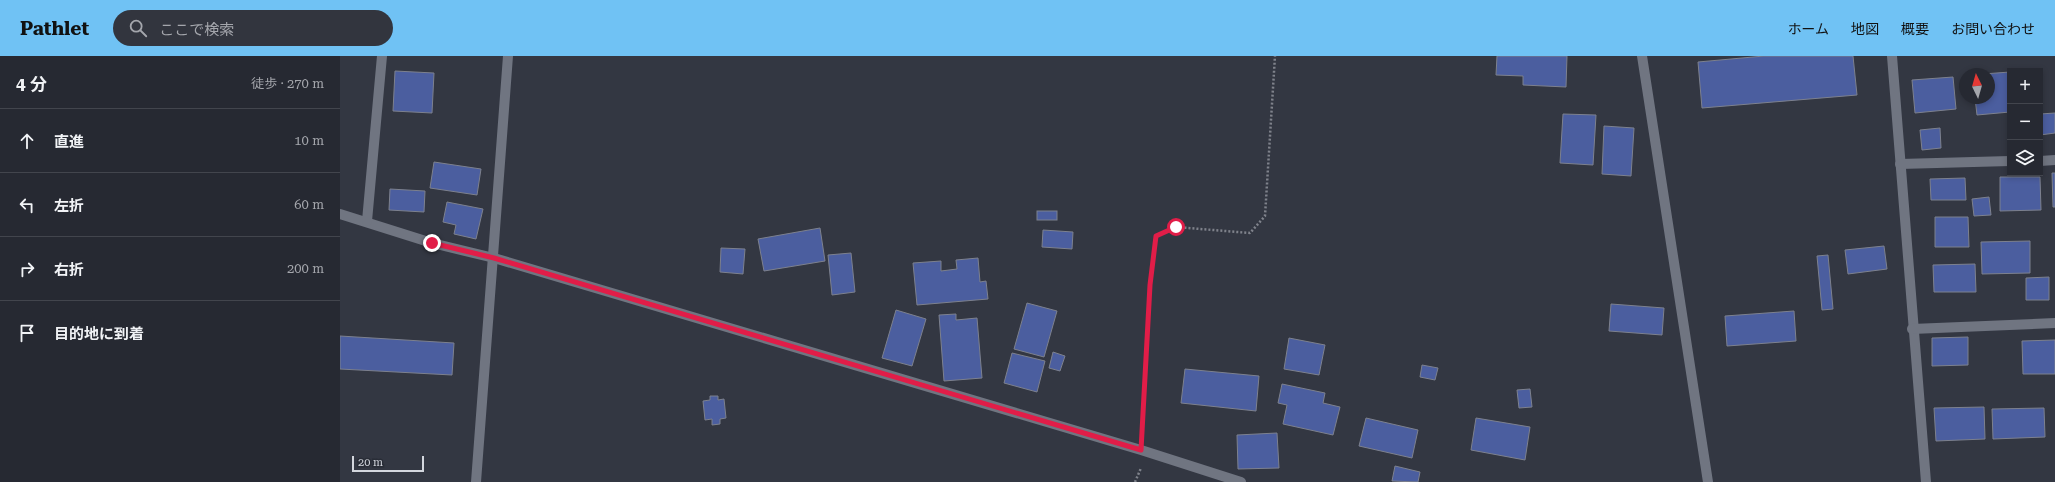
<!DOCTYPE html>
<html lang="ja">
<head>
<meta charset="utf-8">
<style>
  body { margin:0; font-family:"Roboto Serif","Noto Sans JP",serif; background:#32353e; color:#f1f3f6 }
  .controls { position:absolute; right:12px; top:12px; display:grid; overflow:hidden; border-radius:0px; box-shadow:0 2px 6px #0003 }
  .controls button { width:36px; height:36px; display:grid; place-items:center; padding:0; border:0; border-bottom:1px solid #42454d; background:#262932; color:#f1f3f6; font:20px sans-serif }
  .compass { position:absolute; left:1619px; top:12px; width:36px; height:36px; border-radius:50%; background:#262932; box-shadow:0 2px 6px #0003; rotate:355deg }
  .scale { position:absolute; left:12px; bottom:10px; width:72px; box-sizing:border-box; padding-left:4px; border:2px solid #d3d6dd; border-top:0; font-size:11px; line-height:14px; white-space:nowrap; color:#d3d6dd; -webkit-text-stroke:3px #292d37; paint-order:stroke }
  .stop { position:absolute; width:12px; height:12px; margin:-9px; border:3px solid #e11d48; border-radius:50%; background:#fff }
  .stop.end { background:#e11d48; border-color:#fff; box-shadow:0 1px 4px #0008 }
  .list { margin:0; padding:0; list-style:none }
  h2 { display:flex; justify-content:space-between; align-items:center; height:52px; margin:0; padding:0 16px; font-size:17px }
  h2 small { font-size:13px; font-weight:400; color:#a4a6ac }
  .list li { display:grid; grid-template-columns:26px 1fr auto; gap:12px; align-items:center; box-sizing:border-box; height:64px; padding:0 16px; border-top:1px solid #42454d }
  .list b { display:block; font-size:15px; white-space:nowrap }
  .list em { font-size:13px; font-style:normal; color:#a4a6ac }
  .icon { flex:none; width:22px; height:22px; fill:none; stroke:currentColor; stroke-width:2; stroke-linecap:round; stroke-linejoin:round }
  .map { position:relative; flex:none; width:1715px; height:426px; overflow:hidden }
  header { display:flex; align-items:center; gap:24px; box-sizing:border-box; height:56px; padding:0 20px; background:#70c2f4; color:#111 }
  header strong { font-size:19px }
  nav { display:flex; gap:22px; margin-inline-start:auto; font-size:14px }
  .search { width:280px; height:36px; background:#32353e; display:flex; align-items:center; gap:10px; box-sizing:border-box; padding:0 14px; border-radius:22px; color:#a4a6ac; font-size:15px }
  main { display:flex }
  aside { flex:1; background:#262932 }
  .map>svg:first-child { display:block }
</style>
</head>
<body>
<header>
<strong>Pathlet</strong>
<div class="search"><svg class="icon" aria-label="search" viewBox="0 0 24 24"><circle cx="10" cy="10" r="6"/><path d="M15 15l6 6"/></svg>ここで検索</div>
<nav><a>ホーム</a><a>地図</a><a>概要</a><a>お問い合わせ</a></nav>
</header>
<main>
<aside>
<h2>4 分<small>徒歩 · 270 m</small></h2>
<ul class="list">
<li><svg class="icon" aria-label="ahead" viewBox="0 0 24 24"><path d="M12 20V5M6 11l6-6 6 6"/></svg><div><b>直進</b></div><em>10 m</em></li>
<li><svg class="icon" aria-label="left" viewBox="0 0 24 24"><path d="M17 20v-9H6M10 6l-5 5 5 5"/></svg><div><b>左折</b></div><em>60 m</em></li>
<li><svg class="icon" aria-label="right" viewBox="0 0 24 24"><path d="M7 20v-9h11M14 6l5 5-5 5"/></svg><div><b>右折</b></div><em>200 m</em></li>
<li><svg class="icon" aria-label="arrive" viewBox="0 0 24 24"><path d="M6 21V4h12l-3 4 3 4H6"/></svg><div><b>目的地に到着</b></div></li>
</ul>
</aside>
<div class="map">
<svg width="1715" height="426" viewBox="0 0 1715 426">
  <rect width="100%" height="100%" fill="#333742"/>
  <!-- building -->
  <g fill="#4b5e9f" stroke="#7d818e">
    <polygon points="1157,0 1227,0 1226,31 1183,29 1183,20 1156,19"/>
    <polygon points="1424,0 1513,0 1517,39 1362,52 1358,6"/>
    <polygon points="55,15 94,17 92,57 53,55"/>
    <polygon points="1670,16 1670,56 1637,59 1635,42 1649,42 1649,18 1643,18"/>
    <polygon points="1613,21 1616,53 1575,57 1572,24"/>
    <polygon points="1715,57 1715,77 1700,79 1700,58"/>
    <polygon points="1223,58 1256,59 1253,109 1220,107"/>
    <polygon points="1264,70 1294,72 1291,120 1262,118"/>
    <polygon points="1600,72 1601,92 1582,94 1580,74"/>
    <polygon points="94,106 141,113 137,139 90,132"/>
    <polygon points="1712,117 1715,117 1715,151 1713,151"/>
    <polygon points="1660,121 1700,121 1701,154 1660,155"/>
    <polygon points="1625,122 1626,144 1591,144 1590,123"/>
    <polygon points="50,133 85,135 84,156 49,154"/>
    <polygon points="1649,141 1651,159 1634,160 1632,143"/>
    <polygon points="107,146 143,153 136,183 114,178 116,169 103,166"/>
    <rect x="697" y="155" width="20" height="9"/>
    <polygon points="1595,161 1628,161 1629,191 1595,191"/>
    <polygon points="480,172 485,205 424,215 418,183"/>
    <polygon points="703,174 733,176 732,193 702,191"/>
    <polygon points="1690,185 1690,217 1642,218 1641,186"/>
    <polygon points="1544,190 1547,213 1508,218 1505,194"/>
    <polygon points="381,192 405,193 403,218 380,216"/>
    <polygon points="511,197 515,236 492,239 488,199"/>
    <polygon points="1488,199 1493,253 1482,254 1477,200"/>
    <polygon points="638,202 640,226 646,225 648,243 577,249 573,207 601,205 601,215 617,213 616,204"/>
    <polygon points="1635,208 1636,236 1594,236 1593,209"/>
    <polygon points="1709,221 1709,244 1686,244 1686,222"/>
    <polygon points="687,247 717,255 704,301 674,293"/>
    <polygon points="1271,248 1324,252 1322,279 1269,275"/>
    <polygon points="556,254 586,263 572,310 542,302"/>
    <polygon points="1454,255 1456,285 1387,290 1385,260"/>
    <polygon points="616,258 616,264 637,262 642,322 604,325 599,259"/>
    <polygon points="0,280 114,287 112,319 0,313"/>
    <polygon points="1628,281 1628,309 1592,310 1592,282"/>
    <polygon points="949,282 985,289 979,319 944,313"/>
    <polygon points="1715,284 1715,318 1683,318 1682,285"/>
    <polygon points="713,296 725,300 720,315 709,312"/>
    <polygon points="672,297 705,305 697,336 664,327"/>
    <polygon points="1082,309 1098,312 1095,324 1080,321"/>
    <polygon points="845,313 919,320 916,355 841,347"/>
    <polygon points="942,328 985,337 983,347 1000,351 993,379 943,368 947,349 938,347"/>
    <polygon points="1190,333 1192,351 1179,352 1177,334"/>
    <polygon points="370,340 378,340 378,344 384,343 386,362 380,363 380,368 372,369 372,363 365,364 363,345 370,344"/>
    <polygon points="1644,351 1645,383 1596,385 1594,352"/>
    <polygon points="1704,352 1705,381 1653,383 1652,353"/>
    <polygon points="1026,362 1078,374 1072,402 1019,390"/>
    <polygon points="1136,362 1190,371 1185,404 1131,394"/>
    <polygon points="937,377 939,412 898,413 897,379"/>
    <polygon points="1055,410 1080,416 1078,426 1052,425"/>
  </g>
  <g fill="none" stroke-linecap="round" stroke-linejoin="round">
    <!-- path -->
    <g stroke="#7f828b" stroke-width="2.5" stroke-dasharray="2 2" stroke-linecap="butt">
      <polyline points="802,377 810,229 816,180 836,171 910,177 925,160 935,0"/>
      <polyline points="795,426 801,412"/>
    </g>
    <!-- minor -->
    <g stroke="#707581" stroke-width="10">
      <polyline points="1552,0 1586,426"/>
      <polyline points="1700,105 1715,104"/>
      <polyline points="1560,108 1670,105"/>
      <polyline points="0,158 92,187 154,202 801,394 901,426"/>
      <polyline points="27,165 42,0"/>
      <polyline points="1572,273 1715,267"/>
      <polyline points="136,426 168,0"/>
    </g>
    <!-- tertiary -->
    <polyline stroke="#707581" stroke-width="10" points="1302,0 1368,426"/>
  </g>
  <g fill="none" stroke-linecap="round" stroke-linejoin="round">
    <!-- route -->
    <polyline stroke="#e11d48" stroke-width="5" points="92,187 154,202 801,394 810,229 816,180 836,171"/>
  </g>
</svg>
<div class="controls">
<button>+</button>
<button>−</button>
<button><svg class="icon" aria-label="layers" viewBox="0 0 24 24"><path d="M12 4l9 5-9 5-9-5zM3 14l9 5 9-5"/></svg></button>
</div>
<svg class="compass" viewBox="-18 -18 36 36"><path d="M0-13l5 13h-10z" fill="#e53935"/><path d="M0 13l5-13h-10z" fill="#a4a6ac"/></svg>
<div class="scale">20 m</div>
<div class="stop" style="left:836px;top:171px"></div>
<div class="stop end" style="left:92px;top:187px"></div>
</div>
</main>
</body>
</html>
